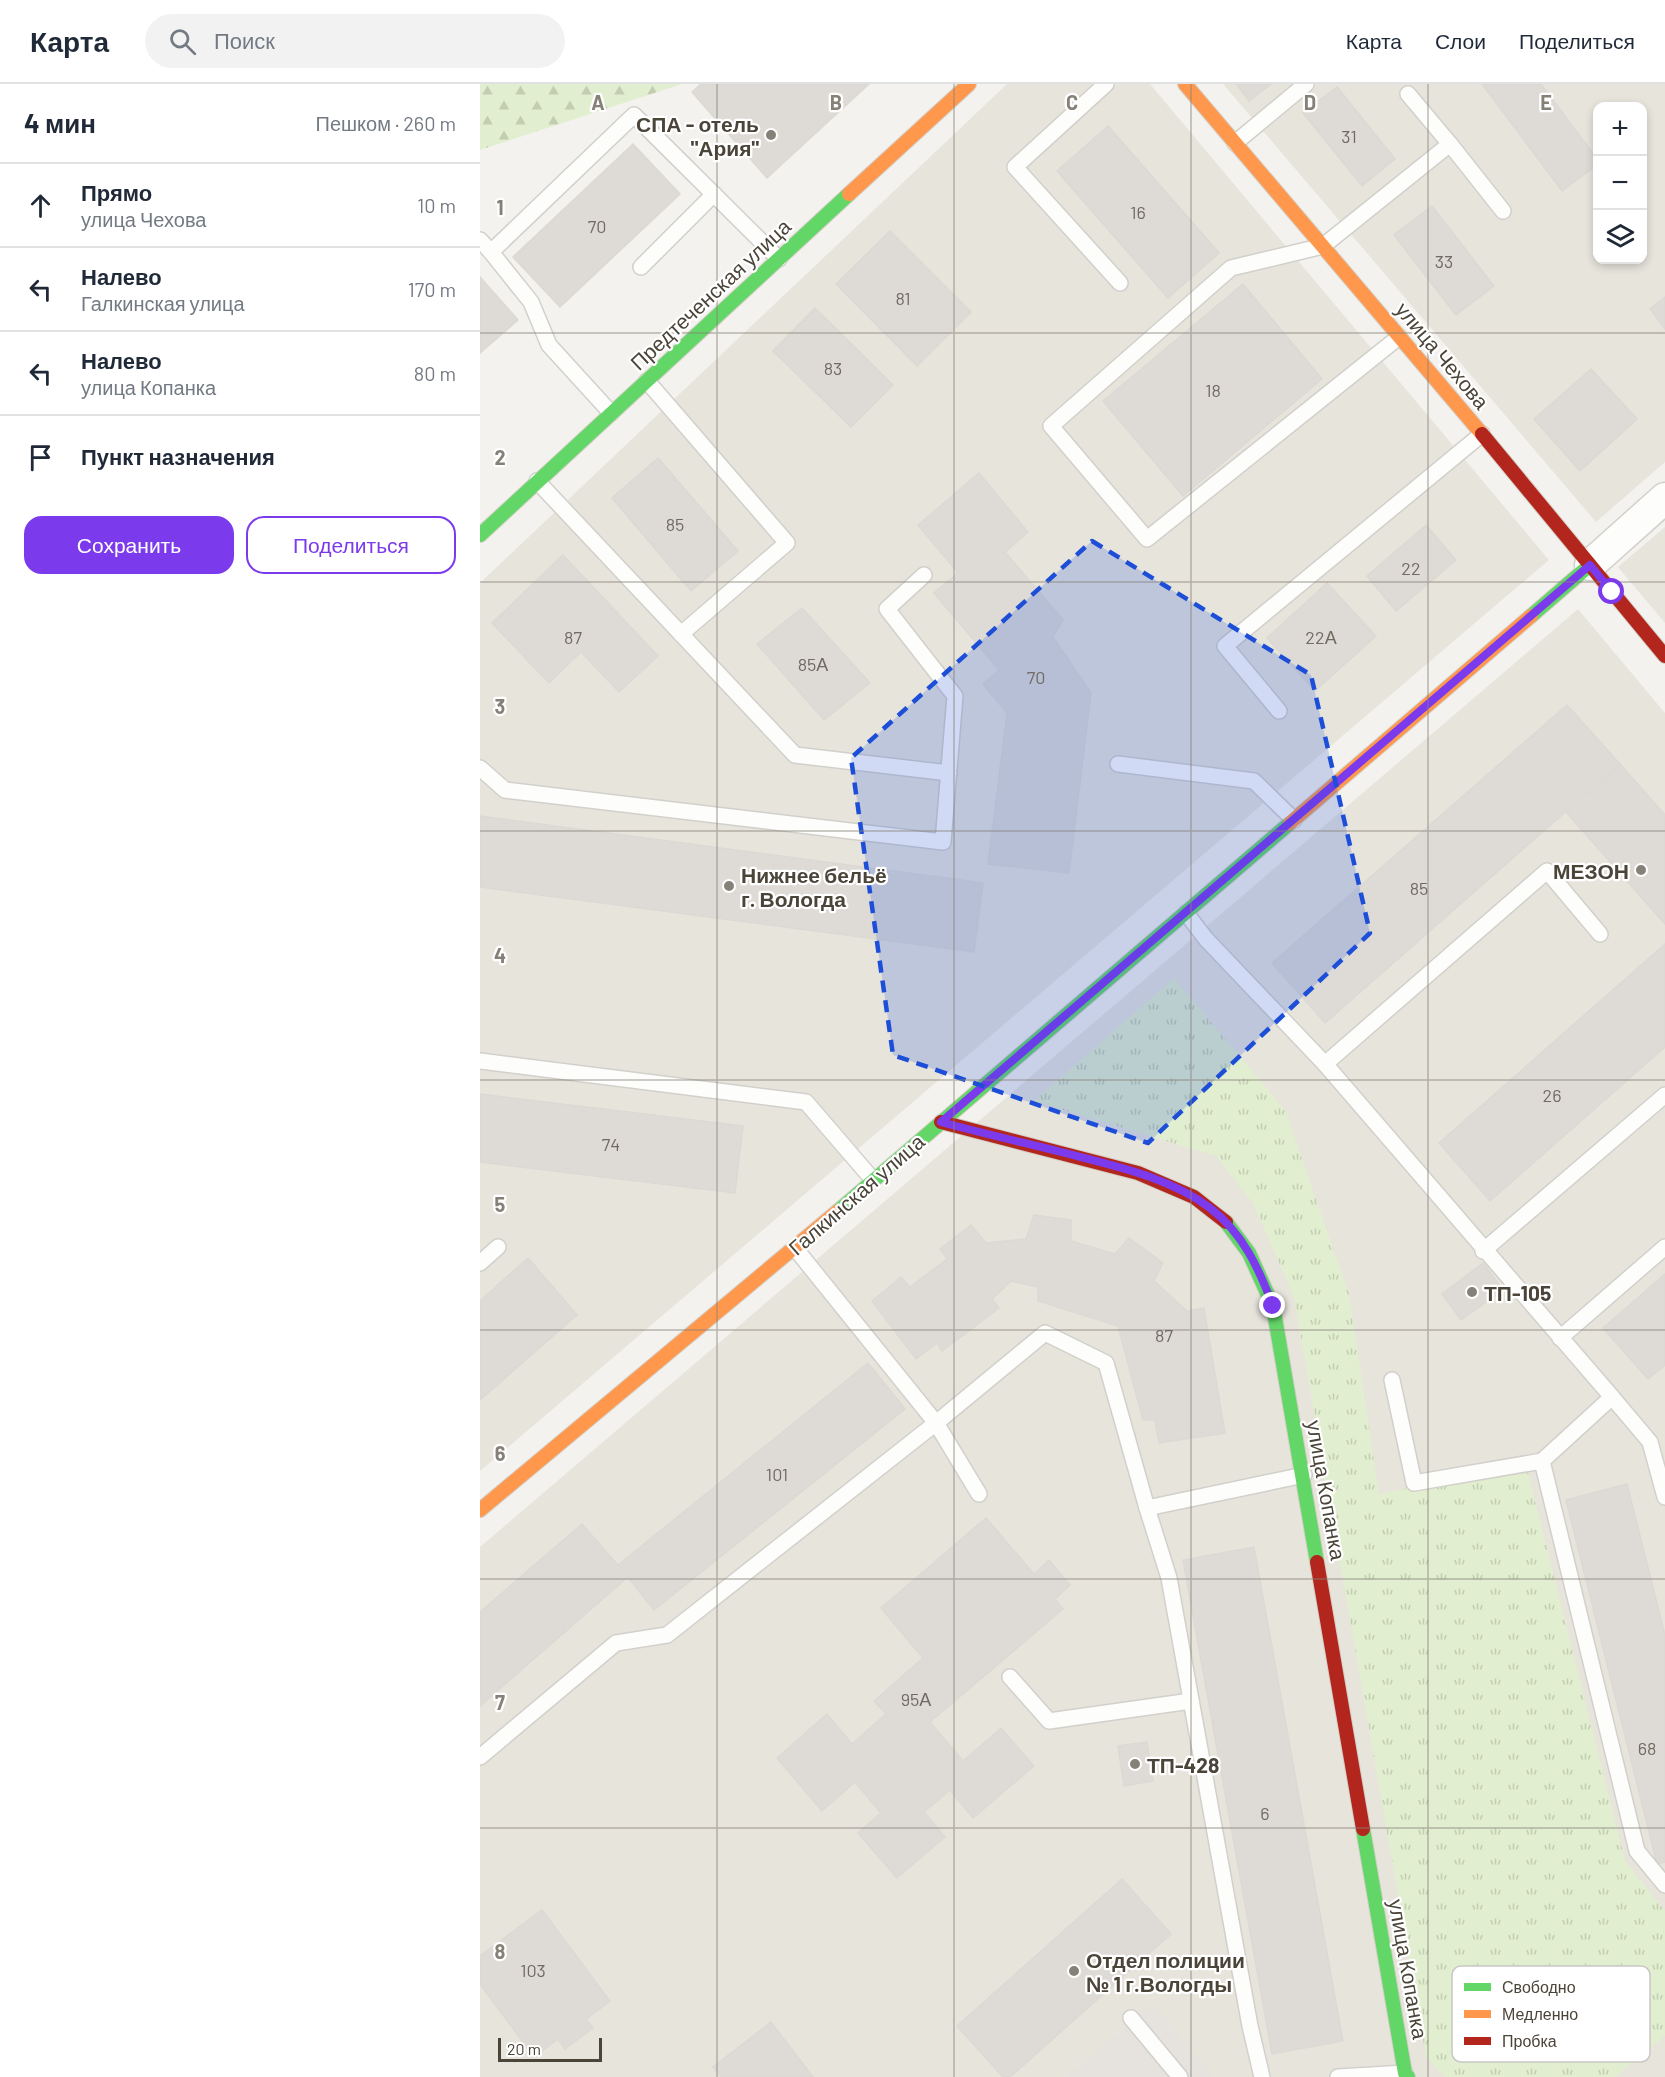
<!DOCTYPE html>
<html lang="ru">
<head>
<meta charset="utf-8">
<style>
  body { margin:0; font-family:Barlow,sans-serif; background:#f2f2f3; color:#1f2937 }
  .controls { position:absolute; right:18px; top:18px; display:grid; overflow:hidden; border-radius:12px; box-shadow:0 3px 9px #0003 }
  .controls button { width:54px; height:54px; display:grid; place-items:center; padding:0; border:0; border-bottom:2px solid #e0e1e3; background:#fff; color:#1f2937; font:30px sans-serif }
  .scale { position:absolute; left:18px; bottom:15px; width:104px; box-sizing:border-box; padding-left:6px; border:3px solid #4b4439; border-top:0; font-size:16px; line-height:21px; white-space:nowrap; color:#4b4439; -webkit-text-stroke:4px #fff; paint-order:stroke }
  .stop { position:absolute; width:18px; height:18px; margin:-14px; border:4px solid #7c3aed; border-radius:50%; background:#fff }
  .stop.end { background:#7c3aed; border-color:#fff; box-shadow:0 2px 6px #0008 }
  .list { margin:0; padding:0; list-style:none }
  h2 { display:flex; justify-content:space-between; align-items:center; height:78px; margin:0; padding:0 24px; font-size:26px }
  h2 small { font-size:20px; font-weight:400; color:#747a83 }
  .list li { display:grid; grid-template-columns:39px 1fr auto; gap:18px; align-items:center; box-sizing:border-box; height:84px; padding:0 24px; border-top:2px solid #e0e1e3 }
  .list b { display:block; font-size:22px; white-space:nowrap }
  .list p { margin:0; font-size:20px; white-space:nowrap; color:#747a83 }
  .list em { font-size:20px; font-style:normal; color:#747a83 }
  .actions { display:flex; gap:12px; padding:18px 24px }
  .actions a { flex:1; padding:14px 0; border:2px solid #7c3aed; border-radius:18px; text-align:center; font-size:21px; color:#7c3aed }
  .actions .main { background:#7c3aed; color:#fff }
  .icon { flex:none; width:33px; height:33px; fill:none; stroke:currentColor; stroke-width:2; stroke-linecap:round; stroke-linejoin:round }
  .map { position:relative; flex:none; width:1185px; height:1993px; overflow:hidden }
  header { display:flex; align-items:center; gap:36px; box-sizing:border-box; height:84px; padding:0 30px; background:#fff; border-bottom:2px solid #e0e1e3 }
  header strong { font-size:28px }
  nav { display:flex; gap:33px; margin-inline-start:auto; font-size:21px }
  .search { width:420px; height:54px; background:#f2f2f3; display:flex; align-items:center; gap:15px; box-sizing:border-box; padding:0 21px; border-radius:33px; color:#747a83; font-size:22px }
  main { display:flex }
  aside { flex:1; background:#fff }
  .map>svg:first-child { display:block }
</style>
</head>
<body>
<header>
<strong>Карта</strong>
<div class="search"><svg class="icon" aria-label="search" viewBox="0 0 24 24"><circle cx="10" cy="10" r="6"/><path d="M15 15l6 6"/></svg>Поиск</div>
<nav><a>Карта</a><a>Слои</a><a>Поделиться</a></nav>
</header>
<main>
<aside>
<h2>4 мин<small>Пешком · 260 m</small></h2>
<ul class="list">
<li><svg class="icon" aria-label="ahead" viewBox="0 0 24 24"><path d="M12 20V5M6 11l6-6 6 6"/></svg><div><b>Прямо</b><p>улица Чехова</p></div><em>10 m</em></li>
<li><svg class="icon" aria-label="left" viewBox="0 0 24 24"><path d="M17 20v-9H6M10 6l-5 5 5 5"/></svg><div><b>Налево</b><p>Галкинская улица</p></div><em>170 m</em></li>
<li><svg class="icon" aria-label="left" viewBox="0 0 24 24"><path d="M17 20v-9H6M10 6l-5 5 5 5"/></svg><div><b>Налево</b><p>улица Копанка</p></div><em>80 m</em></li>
<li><svg class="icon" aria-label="arrive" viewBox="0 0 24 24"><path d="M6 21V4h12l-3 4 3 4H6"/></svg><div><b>Пункт назначения</b></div></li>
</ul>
<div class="actions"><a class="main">Сохранить</a><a>Поделиться</a></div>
</aside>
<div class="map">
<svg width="1185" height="1993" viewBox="0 0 1185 1993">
  <defs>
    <pattern id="grass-tufts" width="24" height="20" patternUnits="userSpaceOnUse" patternTransform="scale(1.5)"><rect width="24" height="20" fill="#e1eecf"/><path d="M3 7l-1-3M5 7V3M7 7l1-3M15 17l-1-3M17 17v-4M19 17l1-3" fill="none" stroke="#c3cdb2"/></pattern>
    <pattern id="forest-firs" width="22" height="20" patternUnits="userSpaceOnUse" patternTransform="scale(1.5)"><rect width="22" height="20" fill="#e1eecf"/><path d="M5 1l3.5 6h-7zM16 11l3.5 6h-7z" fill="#c3cdb2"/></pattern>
  </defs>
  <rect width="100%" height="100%" fill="#f4f2ee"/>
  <!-- residential -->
  <g fill="#e7e4dc" fill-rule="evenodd">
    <polygon points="527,0 670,0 1069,476 0,1387 0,499"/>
    <path d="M743 0H1185V378L1116 438ZM1118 22H1162V176H1118Z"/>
    <polygon points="1185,443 1185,539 1138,483"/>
    <polygon points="1098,525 1185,629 1185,1993 0,1993 0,1463"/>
  </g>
  <!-- grass -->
  <polygon fill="url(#grass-tufts)" points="694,894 805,1026 869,1210 899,1410 1046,1381 1145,1777 1185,1827 1185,1952 1135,1993 965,1993 946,1973 814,1213 773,1119 736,1072 554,1017"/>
  <!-- forest -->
  <polygon fill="url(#forest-firs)" points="0,0 202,0 0,66"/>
  <!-- parking -->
  <polygon fill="#e6e3df" points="673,1921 734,1993 587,1993"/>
  <!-- building -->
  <g fill="#dedbd6" stroke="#dcd9d4" stroke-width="1.5">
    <polygon points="221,0 389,0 287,94 212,8"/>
    <polygon points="756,0 791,0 769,17"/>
    <polygon points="1002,0 1061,0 1118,76 1118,80 1082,107"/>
    <polygon points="857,3 915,75 882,102 823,29"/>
    <polygon points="628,42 739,169 688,214 577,87"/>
    <polygon points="153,60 200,110 80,223 33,173"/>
    <polygon points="952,122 1014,202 976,231 914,151"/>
    <polygon points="410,147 491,228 437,282 356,200"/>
    <polygon points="0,193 38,236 0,269"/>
    <polygon points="763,200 842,295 703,412 623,317"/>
    <polygon points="1185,213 1185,245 1170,225"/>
    <polygon points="335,224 413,301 371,343 293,267"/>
    <polygon points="1111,285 1157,335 1100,387 1054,335"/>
    <polygon points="178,374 258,467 211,507 132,414"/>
    <polygon points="499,389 548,448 525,468 583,536 573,553 611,609 589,789 508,780 527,629 503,600 519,586 454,509 478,489 438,441"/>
    <polygon points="946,441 976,476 916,527 887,492"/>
    <polygon points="83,471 178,572 139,608 101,568 69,599 12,539"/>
    <polygon points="847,499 896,552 835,607 787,554"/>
    <polygon points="322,524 390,599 344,636 277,560"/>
    <polygon points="1087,621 1140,680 845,939 792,879"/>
    <polygon points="1140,680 1185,731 1185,840 1086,728"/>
    <polygon points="0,732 503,799 494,868 0,803"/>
    <polygon points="1185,860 1185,963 1010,1117 959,1059"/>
    <polygon points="0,1010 263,1042 255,1109 0,1078"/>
    <polygon points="554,1131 591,1136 591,1157 635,1170 649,1154 683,1179 674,1197 707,1227 724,1224 745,1349 679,1359 675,1336 663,1336 638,1242 558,1217 558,1203 531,1197 512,1215 519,1224 462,1267 457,1259 436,1275 392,1217 421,1193 430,1203 467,1175 460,1165 491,1141 506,1159 546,1155"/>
    <polygon points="48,1174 97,1231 0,1316 0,1217"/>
    <polygon points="1003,1179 1023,1206 981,1236 962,1210"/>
    <polygon points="1185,1190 1185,1281 1168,1295 1123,1244"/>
    <polygon points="388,1279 425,1325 174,1526 138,1481"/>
    <polygon points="1147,1400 1185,1551 1185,1778 1177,1780 1086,1416"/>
    <polygon points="506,1434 554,1490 569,1476 590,1501 575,1515 583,1525 450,1638 483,1677 521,1644 554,1682 493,1734 470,1706 444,1728 465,1753 417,1794 378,1749 401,1729 375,1698 342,1727 297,1674 347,1630 372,1660 406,1630 394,1617 443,1574 401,1524"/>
    <polygon points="102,1440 148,1493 0,1622 0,1528"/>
    <polygon points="774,1463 863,1957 792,1970 703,1476"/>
    <polygon points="667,1658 673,1697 644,1702 638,1662"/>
    <polygon points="642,1795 691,1850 530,1993 523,1993 477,1942"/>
    <polygon points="62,1826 130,1917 106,1935 113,1944 85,1965 78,1955 54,1973 0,1900 0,1872"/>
    <polygon points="291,1938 333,1993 241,1993 233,1983"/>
  </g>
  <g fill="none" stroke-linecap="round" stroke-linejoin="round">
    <defs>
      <g id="lane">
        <polyline points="626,0 535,83 640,199"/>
        <polyline points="755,59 826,0"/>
        <polyline points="970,60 1023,127"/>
        <polyline points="0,156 11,168 154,31 299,175"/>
        <polyline points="11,168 51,218 69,261 131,329"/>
        <polyline points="161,183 234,110"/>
        <polyline points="919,253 667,455 571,342 751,184 843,162 970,60 928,10"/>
        <polyline points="167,297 307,459 201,550"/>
        <polyline points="57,397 315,671 469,689"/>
        <polyline points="799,627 745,562 1002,350"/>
        <polyline points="638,680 774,697 814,736"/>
        <polyline points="0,684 25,706 463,758 475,612 407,525 444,491"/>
        <polyline points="706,829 726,855 845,980 1132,1313 1062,1377 1157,1767 1185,1801"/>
        <polyline points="0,977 326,1018 393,1096"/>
        <polyline points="845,980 1067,787 1120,850"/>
        <polyline points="1003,1167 1185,1011"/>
        <polyline points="0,1179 18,1163"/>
        <polyline points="1080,1254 1185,1163"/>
        <polyline points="912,1296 934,1399 1062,1377"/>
        <polyline points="1132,1313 1170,1358 1185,1413"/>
        <polyline points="499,1410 456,1339 565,1249 626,1279 667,1424"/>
        <polyline points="530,1593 569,1637 711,1617"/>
        <polyline points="0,1673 136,1559 187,1551 456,1339 315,1164"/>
        <polyline points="651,1934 700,1993"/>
        <polyline points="782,1993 770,1942 689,1494 667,1424 824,1391"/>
        <polyline points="858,1993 925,1989"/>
      </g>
      <polyline id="street" points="1110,481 1185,414"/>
      <g id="fast">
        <polyline points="0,451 369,110"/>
        <polyline points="1051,532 1110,481"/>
        <polyline points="358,1127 810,739"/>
        <polyline points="746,1138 769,1169 793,1222 837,1478"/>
        <polyline points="883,1745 925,1989 928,1993"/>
      </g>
      <g id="slow">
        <polyline points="705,0 1002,350"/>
        <polyline points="369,110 489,0"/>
        <polyline points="810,739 1051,532"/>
        <polyline points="0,1426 358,1127"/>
      </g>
      <g id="jam">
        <polyline points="1002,350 1185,572"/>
        <polyline points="461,1038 658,1089 714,1113 746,1138"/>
        <polyline points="837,1478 883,1745"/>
      </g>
    </defs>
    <!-- lane casing -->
    <use href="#lane" stroke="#d2d0cb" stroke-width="18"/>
    <!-- street casing -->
    <use href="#street" stroke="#d2d0cb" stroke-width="33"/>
    <!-- fast casing -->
    <use href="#fast" stroke="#d3cfc5" stroke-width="16"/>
    <!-- slow casing -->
    <use href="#slow" stroke="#d3cfc5" stroke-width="16"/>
    <!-- jam casing -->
    <use href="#jam" stroke="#d3cfc5" stroke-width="16"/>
    <!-- lane -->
    <use href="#lane" stroke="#fdfdfc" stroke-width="15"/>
    <!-- street -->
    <use href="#street" stroke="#fdfdfc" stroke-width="30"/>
    <!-- fast -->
    <use href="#fast" stroke="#63d668" stroke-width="14"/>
    <!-- slow -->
    <use href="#slow" stroke="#ff974d" stroke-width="14"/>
    <!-- jam -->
    <use href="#jam" stroke="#b3261e" stroke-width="14"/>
  </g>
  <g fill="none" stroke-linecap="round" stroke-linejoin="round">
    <!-- route -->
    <path stroke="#7c3aed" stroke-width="8" d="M793 1222C779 1185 763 1149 730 1124 688 1092 630 1081 581 1068 541 1058 501 1049 461 1038L1110 481 1132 508"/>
  </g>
  <!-- marked area -->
  <path fill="#1d4ed8" fill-opacity="0.2" stroke="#1d4ed8" stroke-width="4.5" stroke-dasharray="12 8" stroke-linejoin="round" d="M612 457 831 591 890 849 668 1059 413 971 371 674Z"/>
  <!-- grid -->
  <path fill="none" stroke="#868178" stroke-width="1.5" stroke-opacity="0.55" d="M237 0V1993M474 0V1993M711 0V1993M948 0V1993M0 249H1185M0 498H1185M0 747H1185M0 996H1185M0 1246H1185M0 1495H1185M0 1744H1185"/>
  <!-- markers -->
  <g fill="#868178" stroke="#fff" stroke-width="2">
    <circle cx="291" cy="51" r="6"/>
    <circle cx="1161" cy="786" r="6"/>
    <circle cx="249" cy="802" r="6"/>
    <circle cx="992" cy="1208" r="6"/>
    <circle cx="655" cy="1680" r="6"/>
    <circle cx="594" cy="1887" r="6"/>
  </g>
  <g text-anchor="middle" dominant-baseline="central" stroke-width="4.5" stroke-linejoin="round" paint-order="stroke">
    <!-- number labels -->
    <g font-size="18" fill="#706a61">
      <text x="869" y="52">31</text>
      <text x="658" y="128">16</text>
      <text x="117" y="142">70</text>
      <text x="964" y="177">33</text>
      <text x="423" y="214">81</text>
      <text x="353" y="284">83</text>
      <text x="733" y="306">18</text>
      <text x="195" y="440">85</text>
      <text x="931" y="484">22</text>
      <text x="93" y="553">87</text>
      <text x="841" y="553">22А</text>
      <text x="333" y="580">85А</text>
      <text x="556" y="593">70</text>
      <text x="939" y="804">85</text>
      <text x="1072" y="1011">26</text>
      <text x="131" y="1060">74</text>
      <text x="684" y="1251">87</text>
      <text x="297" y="1390">101</text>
      <text x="436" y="1615">95А</text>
      <text x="1167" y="1664">68</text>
      <text x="785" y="1729">6</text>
      <text x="53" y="1886">103</text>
    </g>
    <!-- poi labels -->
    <g font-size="21" font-weight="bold" fill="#4b4439" stroke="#fff" text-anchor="start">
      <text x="279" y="39" text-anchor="end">СПА - отель<tspan x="279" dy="24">"Ария"</tspan></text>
      <text x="1149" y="786" text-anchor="end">МЕЗОН</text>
      <text x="261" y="790">Нижнее бельё<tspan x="261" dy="24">г. Вологда</tspan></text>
      <text x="1004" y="1208">ТП-105</text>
      <text x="667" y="1680">ТП-428</text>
      <text x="606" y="1875">Отдел полиции<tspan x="606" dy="24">№ 1 г.Вологды</tspan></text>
    </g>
    <!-- street labels -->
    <g font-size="21" fill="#4b4439" stroke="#fff">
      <text transform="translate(230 210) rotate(-43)">Предтеченская улица</text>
      <text transform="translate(963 271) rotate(50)">улица Чехова</text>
      <text transform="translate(376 1110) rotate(-41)">Галкинская улица</text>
      <text transform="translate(847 1406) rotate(80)">улица Копанка</text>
      <text transform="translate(929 1885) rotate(80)">улица Копанка</text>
    </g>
  </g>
  <!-- legend -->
  <rect x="972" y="1882" width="198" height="96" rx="9" fill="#fff" stroke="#c9c7c4" stroke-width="1.5"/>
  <rect x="984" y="1899" width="27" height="8" fill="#63d668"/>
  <rect x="984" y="1926" width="27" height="8" fill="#ff974d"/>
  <rect x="984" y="1953" width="27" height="8" fill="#b3261e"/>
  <g font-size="16" fill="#4b4439">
    <text x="1022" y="1909">Свободно</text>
    <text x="1022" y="1936">Медленно</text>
    <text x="1022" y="1963">Пробка</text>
  </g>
  <g font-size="20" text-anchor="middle" font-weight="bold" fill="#868178" stroke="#fff" stroke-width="4.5" stroke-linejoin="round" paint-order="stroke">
    <text x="118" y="26">A</text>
    <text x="356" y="26">B</text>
    <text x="592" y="26">C</text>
    <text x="830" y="26">D</text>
    <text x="1066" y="26">E</text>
    <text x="20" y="131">1</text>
    <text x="20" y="381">2</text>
    <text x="20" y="630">3</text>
    <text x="20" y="879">4</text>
    <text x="20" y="1128">5</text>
    <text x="20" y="1377">6</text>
    <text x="20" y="1626">7</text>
    <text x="20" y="1875">8</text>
  </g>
</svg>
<div class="controls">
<button>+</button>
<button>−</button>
<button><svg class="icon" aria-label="layers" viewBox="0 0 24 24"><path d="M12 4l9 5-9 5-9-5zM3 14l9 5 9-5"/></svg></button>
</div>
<div class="scale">20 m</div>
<div class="stop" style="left:1132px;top:508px"></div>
<div class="stop end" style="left:793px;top:1222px"></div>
</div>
</main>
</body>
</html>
